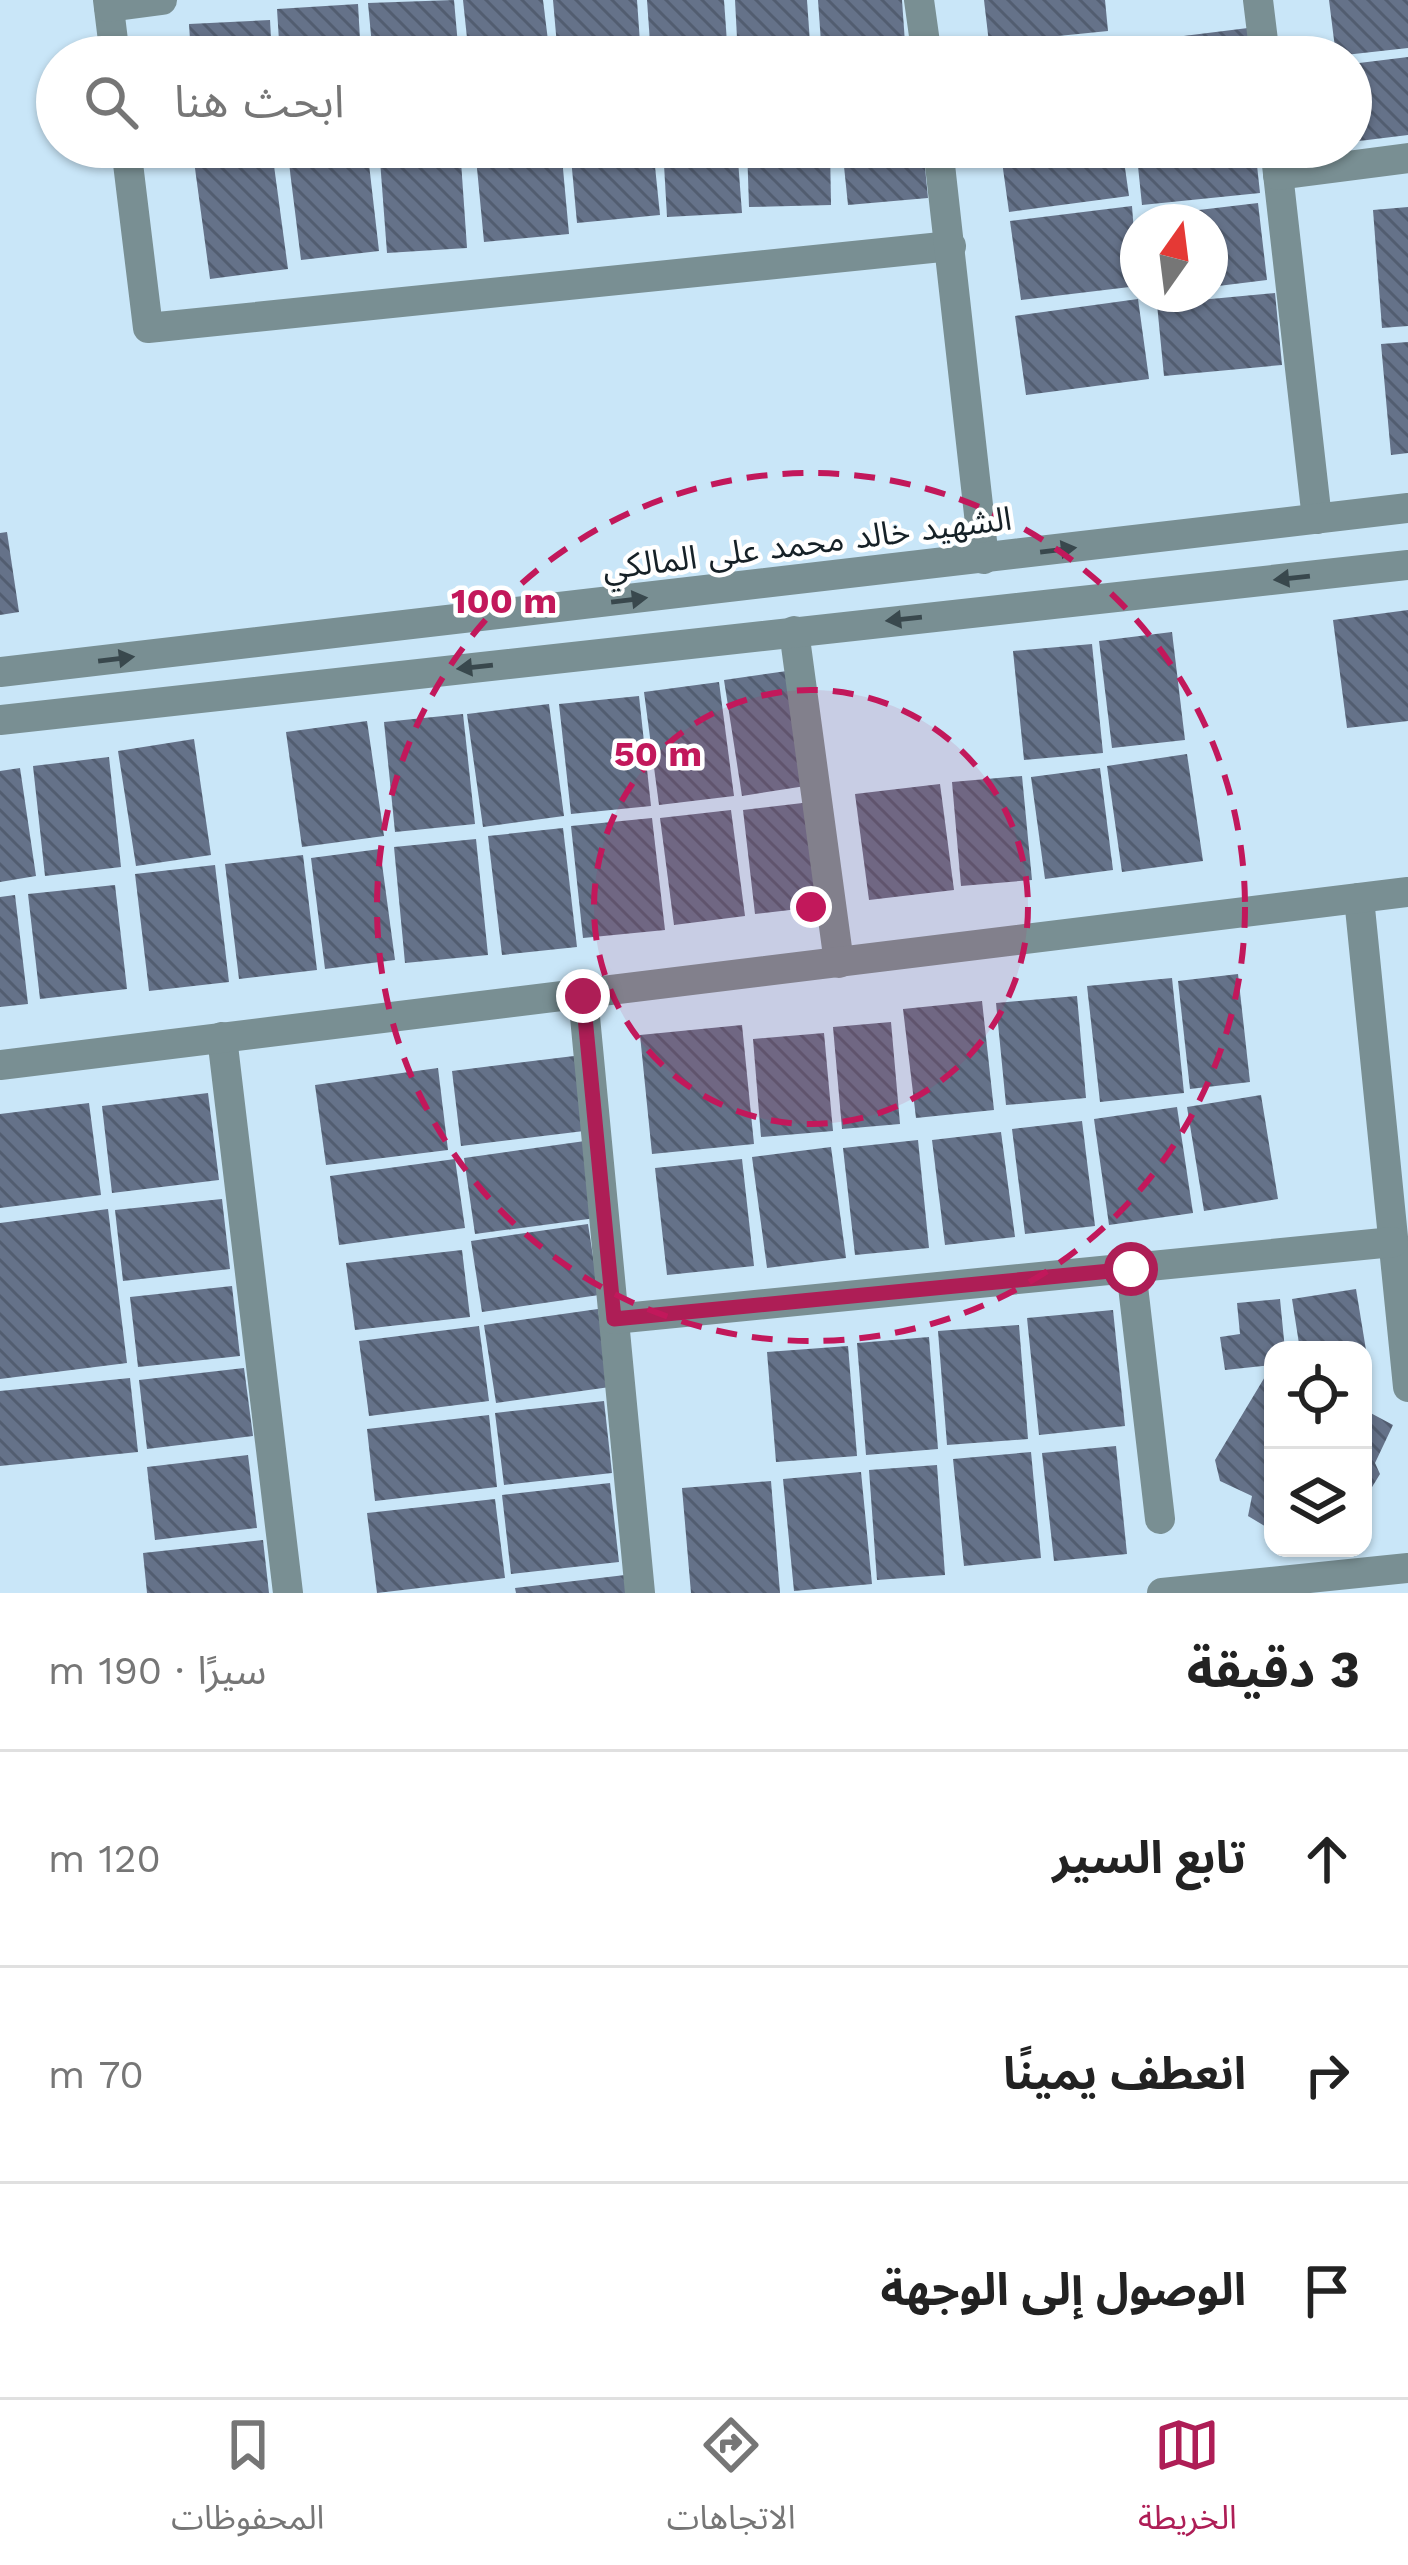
<!DOCTYPE html>
<html lang="ar">
<head>
<meta charset="utf-8">
<style>
  body { margin:0; font-family:"Work Sans","Noto Sans Arabic",sans-serif; background:#f6f6f6; color:#222; direction:rtl }
  .controls { position:absolute; right:36px; bottom:36px; display:grid; overflow:hidden; border-radius:24px; box-shadow:0 3px 9px #0004 }
  .controls button { width:108px; height:108px; display:grid; place-items:center; padding:0; border:0; border-bottom:3px solid #e0e0e0; background:#fff; color:#222; font:60px sans-serif }
  .compass { position:absolute; left:1120px; top:204px; width:108px; height:108px; border-radius:50%; background:#fff; box-shadow:0 3px 9px #0004; rotate:14deg }
  .stop { position:absolute; width:36px; height:36px; margin:-27px; border:9px solid #ae1e56; border-radius:50%; background:#fff }
  .stop.end { background:#ae1e56; border-color:#fff; box-shadow:0 3px 12px #0008 }
  .list { margin:0; padding:0; list-style:none }
  h2 { display:flex; justify-content:space-between; align-items:center; height:156px; margin:0; padding:0 48px; font-size:51px }
  h2 small { font-size:39px; font-weight:400; color:#767676 }
  .list li { display:grid; grid-template-columns:78px 1fr auto; gap:36px; align-items:center; box-sizing:border-box; height:216px; padding:0 48px; border-top:3px solid #e0e0e0 }
  .list b { display:block; font-size:45px; white-space:nowrap }
  .list em { font-size:39px; font-style:normal; color:#767676 }
  .icon { flex:none; width:66px; height:66px; fill:none; stroke:currentColor; stroke-width:2; stroke-linecap:round; stroke-linejoin:round }
  .map { position:relative; flex:none; width:1408px; height:1593px; overflow:hidden; direction:ltr }
  .search { position:absolute; background:#fff; box-shadow:0 3px 9px #0004; left:36px; right:36px; top:36px; height:132px; display:flex; align-items:center; gap:30px; box-sizing:border-box; padding:0 42px; border-radius:66px; color:#767676; font-size:45px }
  .sheet { height:804px; background:#fff }
  nav { display:flex; justify-content:space-around; align-items:center; box-sizing:border-box; height:168px; border-top:3px solid #e0e0e0; background:#fff; font-size:33px; color:#767676 }
  nav a { display:grid; justify-items:center; gap:6px }
  nav .on { color:#ae1e56 }
  .map>svg:first-child { display:block }
</style>
</head>
<body>
<div class="map">
<svg width="1408" height="1593" viewBox="0 0 1408 1593">
  <defs>
    <pattern id="building-back-hatch" width="6" height="6" patternUnits="userSpaceOnUse" patternTransform="scale(3)"><rect width="6" height="6" fill="#657289"/><path d="M-1 5l2 2M0 0l6 6M5-1l2 2" fill="none" stroke="#525d70"/></pattern>
  </defs>
  <rect width="100%" height="100%" fill="#c9e6f8"/>
  <!-- building -->
  <g fill="url(#building-back-hatch)">
    <polygon points="454,0 459,57 373,57 368,3"/>
    <polygon points="463,0 543,0 550,57 469,57"/>
    <polygon points="553,0 637,0 641,57 558,57"/>
    <polygon points="647,0 724,0 728,57 651,57"/>
    <polygon points="735,0 807,0 811,57 738,57"/>
    <polygon points="818,0 902,0 906,57 822,57"/>
    <polygon points="984,0 1105,0 1108,31 989,43"/>
    <polygon points="1329,0 1408,0 1408,48 1336,56"/>
    <polygon points="358,4 361,57 280,57 277,9"/>
    <polygon points="270,20 272,57 191,57 189,24"/>
    <polygon points="1248,28 1252,57 1128,57 1127,43"/>
    <polygon points="1118,41 1119,57 995,57 995,50"/>
    <polygon points="1408,57 1408,135 1351,142 1351,64"/>
    <polygon points="287,147 367,147 379,251 301,260"/>
    <polygon points="379,147 460,147 467,248 387,253"/>
    <polygon points="475,147 561,147 569,234 484,242"/>
    <polygon points="570,147 653,147 660,215 577,223"/>
    <polygon points="663,147 737,147 742,213 667,217"/>
    <polygon points="747,147 830,147 831,205 749,207"/>
    <polygon points="842,147 923,147 928,198 848,205"/>
    <polygon points="1000,147 1122,147 1129,196 1009,212"/>
    <polygon points="1136,147 1255,147 1260,193 1142,205"/>
    <polygon points="272,151 288,269 210,279 194,161"/>
    <polygon points="1258,203 1267,280 1210,287 1210,222 1149,222 1148,216"/>
    <polygon points="1132,206 1138,286 1021,300 1010,221"/>
    <polygon points="1408,207 1408,326 1382,328 1373,210"/>
    <polygon points="1275,293 1282,365 1164,376 1157,304"/>
    <polygon points="1138,299 1149,379 1026,395 1015,316"/>
    <polygon points="1408,342 1408,453 1391,455 1381,344"/>
    <polygon points="7,532 19,612 0,615 0,533"/>
    <polygon points="1408,610 1408,721 1347,728 1333,620"/>
    <polygon points="1172,632 1185,740 1112,748 1099,641"/>
    <polygon points="1092,644 1103,753 1024,760 1013,651"/>
    <polygon points="794,670 812,785 742,796 724,680"/>
    <polygon points="719,682 734,796 659,805 644,692"/>
    <polygon points="639,696 651,806 571,814 559,704"/>
    <polygon points="549,704 564,816 483,827 467,714"/>
    <polygon points="463,714 475,824 395,832 384,722"/>
    <polygon points="367,721 384,836 302,847 286,732"/>
    <polygon points="194,739 211,855 136,866 118,751"/>
    <polygon points="1187,754 1203,861 1122,872 1107,766"/>
    <polygon points="109,757 121,867 45,876 33,766"/>
    <polygon points="20,768 36,876 0,882 0,771"/>
    <polygon points="1100,768 1113,870 1045,879 1031,777"/>
    <polygon points="1022,776 1032,880 961,886 952,782"/>
    <polygon points="940,784 954,890 869,900 855,794"/>
    <polygon points="811,802 824,906 755,914 743,810"/>
    <polygon points="731,810 745,916 674,925 660,818"/>
    <polygon points="652,818 665,930 583,938 571,826"/>
    <polygon points="563,828 577,947 502,955 488,836"/>
    <polygon points="476,839 488,955 405,963 394,847"/>
    <polygon points="380,849 395,960 325,969 311,858"/>
    <polygon points="303,855 317,970 239,979 225,864"/>
    <polygon points="215,865 229,982 149,991 135,874"/>
    <polygon points="115,885 127,989 40,999 28,894"/>
    <polygon points="15,895 28,1004 0,1007 0,897"/>
    <polygon points="1238,974 1250,1082 1190,1089 1178,981"/>
    <polygon points="1172,978 1184,1093 1100,1102 1087,986"/>
    <polygon points="1077,996 1086,1098 1006,1105 996,1003"/>
    <polygon points="982,1001 994,1110 916,1118 903,1009"/>
    <polygon points="891,1022 900,1124 842,1129 833,1027"/>
    <polygon points="742,1025 754,1144 652,1154 640,1035"/>
    <polygon points="824,1033 833,1131 761,1137 753,1039"/>
    <polygon points="574,1056 584,1131 461,1146 452,1071"/>
    <polygon points="438,1068 448,1150 326,1165 315,1085"/>
    <polygon points="208,1093 219,1180 112,1193 102,1106"/>
    <polygon points="1261,1095 1278,1199 1204,1211 1187,1107"/>
    <polygon points="89,1103 101,1195 0,1208 0,1114"/>
    <polygon points="1177,1107 1193,1213 1109,1225 1094,1119"/>
    <polygon points="1082,1121 1095,1226 1025,1234 1012,1129"/>
    <polygon points="1001,1132 1015,1237 945,1245 932,1140"/>
    <polygon points="918,1140 929,1248 855,1255 843,1148"/>
    <polygon points="585,1141 596,1218 475,1234 464,1158"/>
    <polygon points="831,1147 846,1258 767,1268 752,1157"/>
    <polygon points="455,1159 465,1228 339,1245 330,1176"/>
    <polygon points="742,1159 754,1266 667,1275 655,1168"/>
    <polygon points="222,1199 230,1269 123,1281 115,1210"/>
    <polygon points="108,1209 127,1363 0,1379 0,1223"/>
    <polygon points="588,1224 599,1295 482,1312 471,1241"/>
    <polygon points="462,1250 470,1317 355,1330 346,1263"/>
    <polygon points="232,1286 240,1356 138,1367 130,1297"/>
    <polygon points="1356,1289 1366,1350 1300,1350 1292,1299"/>
    <polygon points="1280,1299 1285,1350 1273,1350 1273,1365 1225,1370 1220,1337 1240,1334 1237,1303"/>
    <polygon points="598,1309 610,1387 496,1403 484,1325"/>
    <polygon points="1113,1310 1125,1426 1039,1435 1027,1318"/>
    <polygon points="1019,1325 1028,1439 947,1445 938,1331"/>
    <polygon points="479,1326 489,1401 369,1416 359,1341"/>
    <polygon points="929,1337 938,1449 866,1455 857,1343"/>
    <polygon points="848,1346 857,1456 776,1462 767,1352"/>
    <polygon points="244,1368 253,1436 147,1449 139,1380"/>
    <polygon points="1273,1374 1273,1531 1248,1516 1252,1496 1220,1481 1215,1460 1266,1375"/>
    <polygon points="130,1378 138,1452 0,1466 0,1391"/>
    <polygon points="1363,1399 1369,1403 1365,1410 1393,1425 1375,1463 1380,1474 1363,1502"/>
    <polygon points="604,1401 612,1473 504,1485 495,1413"/>
    <polygon points="489,1415 497,1487 375,1501 367,1429"/>
    <polygon points="1116,1446 1127,1554 1054,1561 1042,1453"/>
    <polygon points="1031,1452 1041,1558 964,1566 953,1459"/>
    <polygon points="248,1455 257,1528 155,1540 147,1467"/>
    <polygon points="937,1465 945,1575 877,1580 869,1470"/>
    <polygon points="861,1472 872,1584 794,1591 783,1479"/>
    <polygon points="771,1481 780,1593 691,1593 682,1488"/>
    <polygon points="610,1483 619,1562 511,1574 502,1495"/>
    <polygon points="495,1499 505,1578 377,1593 367,1513"/>
    <polygon points="263,1540 269,1593 147,1593 143,1553"/>
    <polygon points="625,1575 627,1593 516,1593 515,1588"/>
  </g>
  <g fill="none" stroke-linecap="round" stroke-linejoin="round">
    <!-- minor -->
    <g stroke="#798f93" stroke-width="30">
      <polyline points="108,0 115,57"/>
      <polyline points="919,0 927,57"/>
      <polyline points="1258,0 1265,57"/>
      <polyline points="109,7 162,0"/>
      <polyline points="126,147 148,328 951,246"/>
      <polyline points="938,147 984,559"/>
      <polyline points="1275,147 1317,519"/>
      <polyline points="1278,175 1408,158"/>
      <polyline points="794,631 839,963"/>
      <polyline points="0,672 1408,508"/>
      <polyline points="0,720 1408,565"/>
      <polyline points="1359,898 1408,1387"/>
      <polyline points="583,996 640,1593"/>
      <polyline points="222,1037 288,1593"/>
      <polyline points="0,1065 1408,892"/>
      <polyline points="1131,1269 1160,1519"/>
      <polyline points="614,1319 1393,1242"/>
      <polyline points="1162,1593 1408,1568"/>
    </g>
  </g>
  <!-- one-way arrows -->
  <defs><path id="oneway-solid" d="M-6-.8H1V-3.2L6.5 0L1 3.2V.8H-6Z" transform="scale(3)"/></defs>
  <g fill="#39484d">
    <use href="#oneway-solid" transform="translate(1058 550) rotate(-7)"/>
    <use href="#oneway-solid" transform="translate(1292 578) rotate(174)"/>
    <use href="#oneway-solid" transform="translate(629 600) rotate(-7)"/>
    <use href="#oneway-solid" transform="translate(904 619) rotate(174)"/>
    <use href="#oneway-solid" transform="translate(116 659) rotate(-7)"/>
    <use href="#oneway-solid" transform="translate(475 667) rotate(174)"/>
  </g>
  <g fill="none" stroke-linecap="round" stroke-linejoin="round">
    <!-- route -->
    <polyline stroke="#ae1e56" stroke-width="15" points="583,996 614,1319 1131,1269"/>
  </g>
  <!-- distance rings -->
  <circle cx="811" cy="907" r="217" fill="#c2185b" fill-opacity=".12"/>
  <g fill="none" stroke="#c2185b" stroke-width="6" stroke-dasharray="21 15">
    <circle cx="811" cy="907" r="217"/>
    <circle cx="811" cy="907" r="434"/>
  </g>
  <g text-anchor="middle" dominant-baseline="central" stroke-width="9" stroke-linejoin="round" paint-order="stroke">
    <!-- street labels -->
    <g font-size="33" fill="#162127" stroke="#fff">
      <text transform="translate(807 543) rotate(-7)">الشهيد خالد محمد على المالكي</text>
    </g>
  </g>
  <circle cx="811" cy="907" r="18" fill="#c2185b" stroke="#fff" stroke-width="6"/>
  <g font-size="36" text-anchor="middle" font-weight="bold" fill="#c2185b" stroke="#fff" stroke-width="9" stroke-linejoin="round" paint-order="stroke">
    <text x="504" y="613">100 m</text>
    <text x="658" y="766">50 m</text>
  </g>
</svg>
<div class="controls">
<button><svg class="icon" aria-label="locate" viewBox="0 0 24 24"><circle cx="12" cy="12" r="6"/><path d="M12 2v4M12 18v4M2 12h4M18 12h4"/></svg></button>
<button><svg class="icon" aria-label="layers" viewBox="0 0 24 24"><path d="M12 4l9 5-9 5-9-5zM3 14l9 5 9-5"/></svg></button>
</div>
<svg class="compass" viewBox="-18 -18 36 36"><path d="M0-13l5 13h-10z" fill="#e53935"/><path d="M0 13l5-13h-10z" fill="#767676"/></svg>
<div class="stop" style="left:1131px;top:1269px"></div>
<div class="stop end" style="left:583px;top:996px"></div>
<div class="search"><svg class="icon" aria-label="search" viewBox="0 0 24 24"><circle cx="10" cy="10" r="6"/><path d="M15 15l6 6"/></svg>ابحث هنا</div>
</div>
<section class="sheet">
<h2>3 دقيقة<small>سيرًا · 190 m</small></h2>
<ul class="list">
<li><svg class="icon" aria-label="ahead" viewBox="0 0 24 24"><path d="M12 20V5M6 11l6-6 6 6"/></svg><div><b>تابع السير</b></div><em>120 m</em></li>
<li><svg class="icon" aria-label="right" viewBox="0 0 24 24"><path d="M7 20v-9h11M14 6l5 5-5 5"/></svg><div><b>انعطف يمينًا</b></div><em>70 m</em></li>
<li><svg class="icon" aria-label="arrive" viewBox="0 0 24 24"><path d="M6 21V4h12l-3 4 3 4H6"/></svg><div><b>الوصول إلى الوجهة</b></div></li>
</ul>
</section>
<nav>
<a class="on"><svg class="icon" aria-label="map" viewBox="0 0 24 24"><path d="M3 6l6-2 6 2 6-2v14l-6 2-6-2-6 2zM9 4v14M15 6v14"/></svg>الخريطة</a>
<a><svg class="icon" aria-label="directions" viewBox="0 0 24 24"><path d="M12 3l9 9-9 9-9-9zM9 14v-3h6M13 9l2 2-2 2"/></svg>الاتجاهات</a>
<a><svg class="icon" aria-label="saved" viewBox="0 0 24 24"><path d="M7 4h10v16l-5-4-5 4z"/></svg>المحفوظات</a>
</nav>
</body>
</html>
